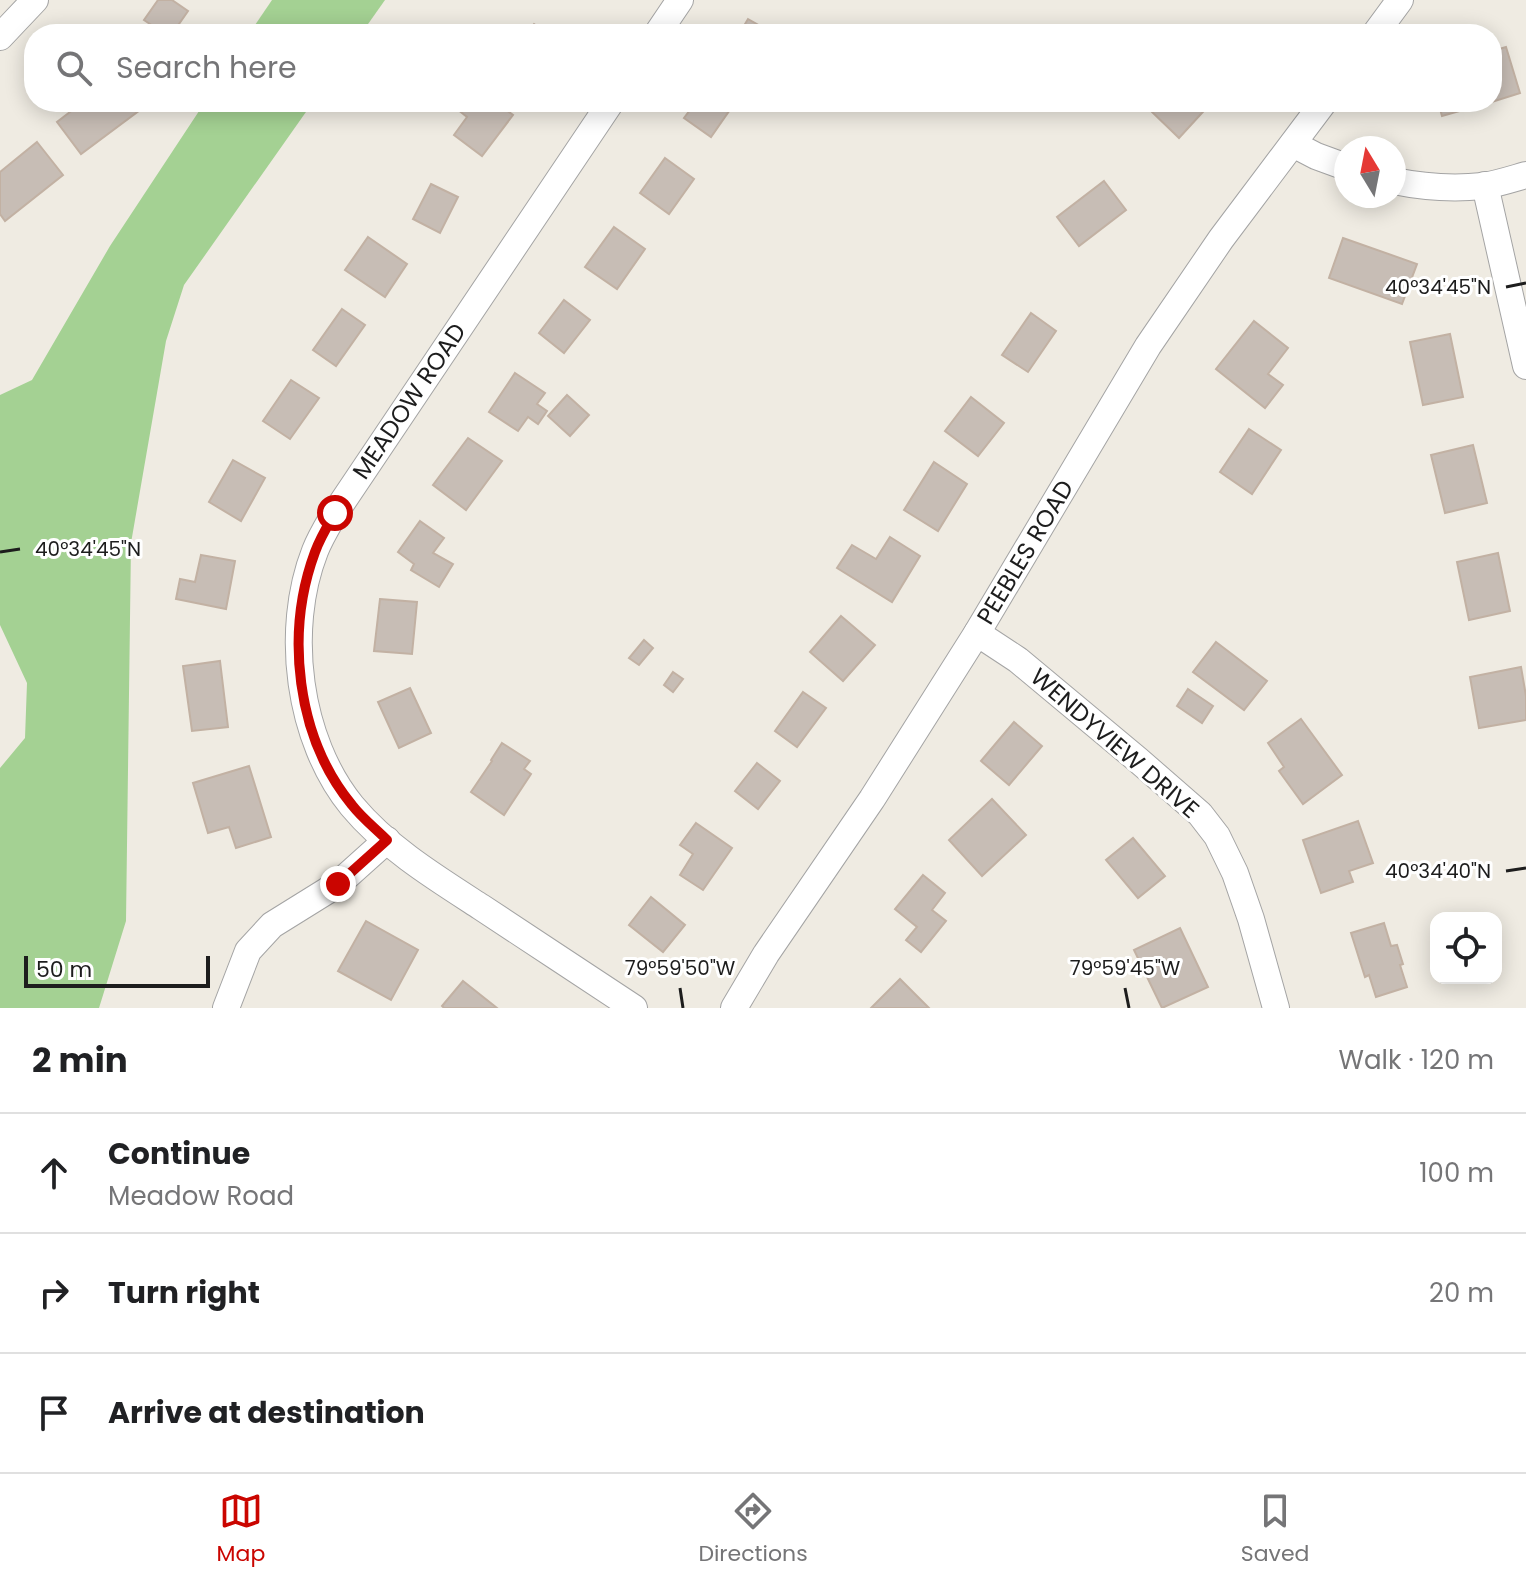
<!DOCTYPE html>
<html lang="en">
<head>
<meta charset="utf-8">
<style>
  body { margin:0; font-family:Poppins,sans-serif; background:#f2f2f2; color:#202124 }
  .controls { position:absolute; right:24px; bottom:24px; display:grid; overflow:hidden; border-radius:16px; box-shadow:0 4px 20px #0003 }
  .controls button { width:72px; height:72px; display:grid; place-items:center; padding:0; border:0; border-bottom:2px solid #e0e0e0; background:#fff; color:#202124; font:40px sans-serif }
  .compass { position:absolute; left:1334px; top:136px; width:72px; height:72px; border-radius:50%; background:#fff; box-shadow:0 4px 20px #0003; rotate:350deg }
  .scale { position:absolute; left:24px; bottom:20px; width:186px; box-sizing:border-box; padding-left:8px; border:4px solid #1d1d1d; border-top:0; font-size:22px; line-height:28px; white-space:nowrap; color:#1d1d1d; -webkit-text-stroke:6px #fff; paint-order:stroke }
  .stop { position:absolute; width:24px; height:24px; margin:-18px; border:6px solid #ca0500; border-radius:50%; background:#fff }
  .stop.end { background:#ca0500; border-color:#fff; box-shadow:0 2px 8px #0008 }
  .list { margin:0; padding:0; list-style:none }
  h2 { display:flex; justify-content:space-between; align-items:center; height:104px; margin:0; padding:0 32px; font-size:34px }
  h2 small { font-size:26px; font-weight:400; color:#757577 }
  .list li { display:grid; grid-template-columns:52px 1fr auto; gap:24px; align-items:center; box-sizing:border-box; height:120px; padding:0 32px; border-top:2px solid #e0e0e0 }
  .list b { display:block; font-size:30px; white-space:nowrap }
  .list p { margin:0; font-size:26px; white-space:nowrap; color:#757577 }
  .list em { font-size:26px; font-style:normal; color:#757577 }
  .icon { flex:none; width:44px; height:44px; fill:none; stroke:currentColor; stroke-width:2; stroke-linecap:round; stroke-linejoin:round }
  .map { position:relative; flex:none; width:1526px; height:1008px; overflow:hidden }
  .search { position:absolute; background:#fff; box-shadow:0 4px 20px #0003; left:24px; right:24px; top:24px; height:88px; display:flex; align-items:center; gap:20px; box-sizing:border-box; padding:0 28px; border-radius:32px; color:#757577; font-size:30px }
  .sheet { height:464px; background:#fff }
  nav { display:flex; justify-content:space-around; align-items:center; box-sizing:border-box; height:112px; border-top:2px solid #e0e0e0; background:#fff; font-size:22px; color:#757577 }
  nav a { display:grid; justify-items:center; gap:4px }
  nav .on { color:#ca0500 }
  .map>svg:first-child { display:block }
</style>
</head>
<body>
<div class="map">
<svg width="1526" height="1008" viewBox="0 0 1526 1008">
  <rect width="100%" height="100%" fill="#efebe2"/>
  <!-- forest -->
  <g fill="#a4d193">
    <polygon points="272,0 385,0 361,34 249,34"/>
    <polygon points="205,102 313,102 184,285 166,341 131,543 126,921 99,1008 0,1008 0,768 25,738 27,683 0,625 0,395 32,380 110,246"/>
  </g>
  <!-- building -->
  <g fill="#c7bdb5" stroke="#c2b1a3" stroke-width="2">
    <polygon points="158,0 172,0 188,11 172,34 165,34 144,20"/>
    <polygon points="748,19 774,34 739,34"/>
    <polygon points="534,24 548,34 526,34"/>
    <polygon points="1506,47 1520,93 1492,102 1492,51"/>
    <polygon points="83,102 140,102 144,107 81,154 57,122"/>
    <polygon points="454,102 496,102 513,115 482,156 454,135 467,117 452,105"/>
    <polygon points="696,102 731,102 734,104 711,137 684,118"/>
    <polygon points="1158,102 1212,102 1179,138 1150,110"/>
    <polygon points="1438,102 1491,102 1442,116"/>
    <polygon points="37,142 63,175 5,221 0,214 0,172"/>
    <polygon points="665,158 694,179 669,214 640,193"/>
    <polygon points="1104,181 1126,210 1079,246 1057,217"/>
    <polygon points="431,184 458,197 440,233 413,219"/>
    <polygon points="614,227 645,249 617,289 585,267"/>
    <polygon points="368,237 407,264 385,297 345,270"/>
    <polygon points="1343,238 1417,264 1402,304 1329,278"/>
    <polygon points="564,300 590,320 564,353 539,333"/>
    <polygon points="342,309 365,325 336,366 313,350"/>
    <polygon points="1031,313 1056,331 1028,372 1002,355"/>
    <polygon points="1254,321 1288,348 1268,374 1283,385 1265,408 1216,369"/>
    <polygon points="1450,334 1463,397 1423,405 1410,342"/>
    <polygon points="515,373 545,393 537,404 547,411 538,424 528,417 518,431 489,412"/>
    <polygon points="291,380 319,398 290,439 263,421"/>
    <polygon points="567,395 589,415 570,436 548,416"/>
    <polygon points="971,397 1004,423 978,456 945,431"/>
    <polygon points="1249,429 1281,450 1252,494 1220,472"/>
    <polygon points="468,438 502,461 466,510 433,485"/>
    <polygon points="1473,445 1487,503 1445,513 1431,455"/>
    <polygon points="233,460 265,478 241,521 209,502"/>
    <polygon points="934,462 967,484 938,531 904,510"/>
    <polygon points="420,521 444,538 433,553 453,564 439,587 411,570 414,564 398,552"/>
    <polygon points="890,537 920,556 892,602 837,568 852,545 876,559"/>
    <polygon points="1498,553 1510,611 1469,620 1457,562"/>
    <polygon points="201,555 235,561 226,609 176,599 180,579 195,582"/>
    <polygon points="380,599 417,602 412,654 374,651"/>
    <polygon points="841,616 875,645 843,681 810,652"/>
    <polygon points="644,640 653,648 639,665 629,658"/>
    <polygon points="1216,642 1267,681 1244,710 1193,672"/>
    <polygon points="220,661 228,727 192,731 183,666"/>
    <polygon points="1521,667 1526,696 1526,720 1479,728 1470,677"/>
    <polygon points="673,672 683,679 673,692 664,685"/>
    <polygon points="410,688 431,733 399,748 378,702"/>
    <polygon points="1188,689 1213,706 1202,723 1177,706"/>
    <polygon points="803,692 826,708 797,747 775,731"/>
    <polygon points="1301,719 1342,775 1303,804 1279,771 1284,767 1268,743"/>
    <polygon points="1014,722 1042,746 1009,785 981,761"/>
    <polygon points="502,743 530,761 524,769 531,774 504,815 471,792 492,761 491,760"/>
    <polygon points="757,763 780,781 758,809 735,791"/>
    <polygon points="249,766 271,837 236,848 229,827 208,833 193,783"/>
    <polygon points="992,799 1026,835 982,876 949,840"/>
    <polygon points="1358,821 1373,863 1349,871 1353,882 1321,893 1303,840"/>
    <polygon points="696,823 732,848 703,890 680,875 693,854 680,845"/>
    <polygon points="1133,838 1165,876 1138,898 1106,860"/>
    <polygon points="923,875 945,893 932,910 946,921 921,952 906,940 917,927 895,909"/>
    <polygon points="651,897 685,925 663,952 629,925"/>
    <polygon points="366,921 418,950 391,1000 338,971"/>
    <polygon points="1384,923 1391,946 1397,945 1403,964 1400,965 1407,987 1376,997 1369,975 1365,977 1351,933"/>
    <polygon points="1180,928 1208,987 1162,1008 1134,950"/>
    <polygon points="900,979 929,1008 871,1008"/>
    <polygon points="463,981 497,1008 444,1008 442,1006"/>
  </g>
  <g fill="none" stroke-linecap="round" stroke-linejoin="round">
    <defs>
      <g id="minor">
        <polyline points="657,34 680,0"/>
        <polyline points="1375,34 1400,0"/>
        <polyline points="0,37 35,0"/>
        <path d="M611 102 335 513C328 525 320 538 315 551 284 630 298 740 352 806 387 848 436 878 481 907 532 941 583 974 634 1008"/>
        <polyline points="1293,144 1316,156 1346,167"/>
        <path d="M1394 181C1423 187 1453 189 1483 186 1497 184 1512 179 1526 175"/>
        <polyline points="1485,185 1526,366"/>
        <polyline points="977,633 1018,660 1138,760 1200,814 1217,836 1235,873 1251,919 1276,1008"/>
        <polyline points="226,1008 248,951 272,925 338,884 387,840"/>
        <polyline points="734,1008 766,954 872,799 977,633 1148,346 1221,239 1324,102"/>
      </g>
    </defs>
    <!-- minor casing -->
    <use href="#minor" stroke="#a4a4a4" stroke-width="28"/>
    <!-- minor -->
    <use href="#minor" stroke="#fff" stroke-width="26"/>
  </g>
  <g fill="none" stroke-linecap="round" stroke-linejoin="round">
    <!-- route -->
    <path stroke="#ca0500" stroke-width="10" d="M335 513C328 525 320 538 315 552 285 633 296 737 352 805 362 818 375 828 387 840L338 884"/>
  </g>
  <!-- ticks -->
  <path fill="none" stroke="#1d1d1d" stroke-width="3" d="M1506 287 1526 283M0 552 20 549M1506 871 1526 868M680 988 683 1008M1125 988 1129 1008"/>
  <g text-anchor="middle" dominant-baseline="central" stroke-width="6" stroke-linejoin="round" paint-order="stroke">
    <!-- street labels -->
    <g font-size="24" fill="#1d1d1d" stroke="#fff">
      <text transform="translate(409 401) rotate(-56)">MEADOW ROAD</text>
      <text transform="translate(1025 552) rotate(-59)">PEEBLES ROAD</text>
      <text transform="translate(1115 743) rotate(41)">WENDYVIEW DRIVE</text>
    </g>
  </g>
  <g font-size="20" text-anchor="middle" fill="#1d1d1d" stroke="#fff" stroke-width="6" stroke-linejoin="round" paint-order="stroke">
    <text x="1438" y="294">40°34'45"N</text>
    <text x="88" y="556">40°34'45"N</text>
    <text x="1438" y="878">40°34'40"N</text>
    <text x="680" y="975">79°59'50"W</text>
    <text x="1125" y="975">79°59'45"W</text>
  </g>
</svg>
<div class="controls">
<button><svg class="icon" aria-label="locate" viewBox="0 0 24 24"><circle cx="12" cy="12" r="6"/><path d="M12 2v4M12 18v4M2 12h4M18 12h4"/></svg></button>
</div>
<svg class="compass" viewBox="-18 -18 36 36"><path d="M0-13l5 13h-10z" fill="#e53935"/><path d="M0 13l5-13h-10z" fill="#757577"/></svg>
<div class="scale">50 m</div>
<div class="stop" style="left:335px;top:513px"></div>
<div class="stop end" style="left:338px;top:884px"></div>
<div class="search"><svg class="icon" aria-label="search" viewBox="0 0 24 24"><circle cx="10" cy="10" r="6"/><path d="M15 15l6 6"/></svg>Search here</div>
</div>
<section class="sheet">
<h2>2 min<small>Walk · 120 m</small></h2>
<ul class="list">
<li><svg class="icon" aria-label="ahead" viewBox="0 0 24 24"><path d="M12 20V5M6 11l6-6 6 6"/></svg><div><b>Continue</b><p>Meadow Road</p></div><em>100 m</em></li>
<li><svg class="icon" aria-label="right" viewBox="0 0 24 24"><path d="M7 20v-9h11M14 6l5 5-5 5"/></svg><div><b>Turn right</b></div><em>20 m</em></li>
<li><svg class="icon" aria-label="arrive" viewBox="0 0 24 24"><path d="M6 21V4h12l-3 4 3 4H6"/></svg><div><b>Arrive at destination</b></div></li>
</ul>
</section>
<nav>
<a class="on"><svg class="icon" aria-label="map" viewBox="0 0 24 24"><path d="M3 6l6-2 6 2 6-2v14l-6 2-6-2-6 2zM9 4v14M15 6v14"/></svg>Map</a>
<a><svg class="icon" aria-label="directions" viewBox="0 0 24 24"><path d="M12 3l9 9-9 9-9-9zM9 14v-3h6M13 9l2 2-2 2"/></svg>Directions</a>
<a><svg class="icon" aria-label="saved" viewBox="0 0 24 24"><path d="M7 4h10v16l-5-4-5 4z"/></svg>Saved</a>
</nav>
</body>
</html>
